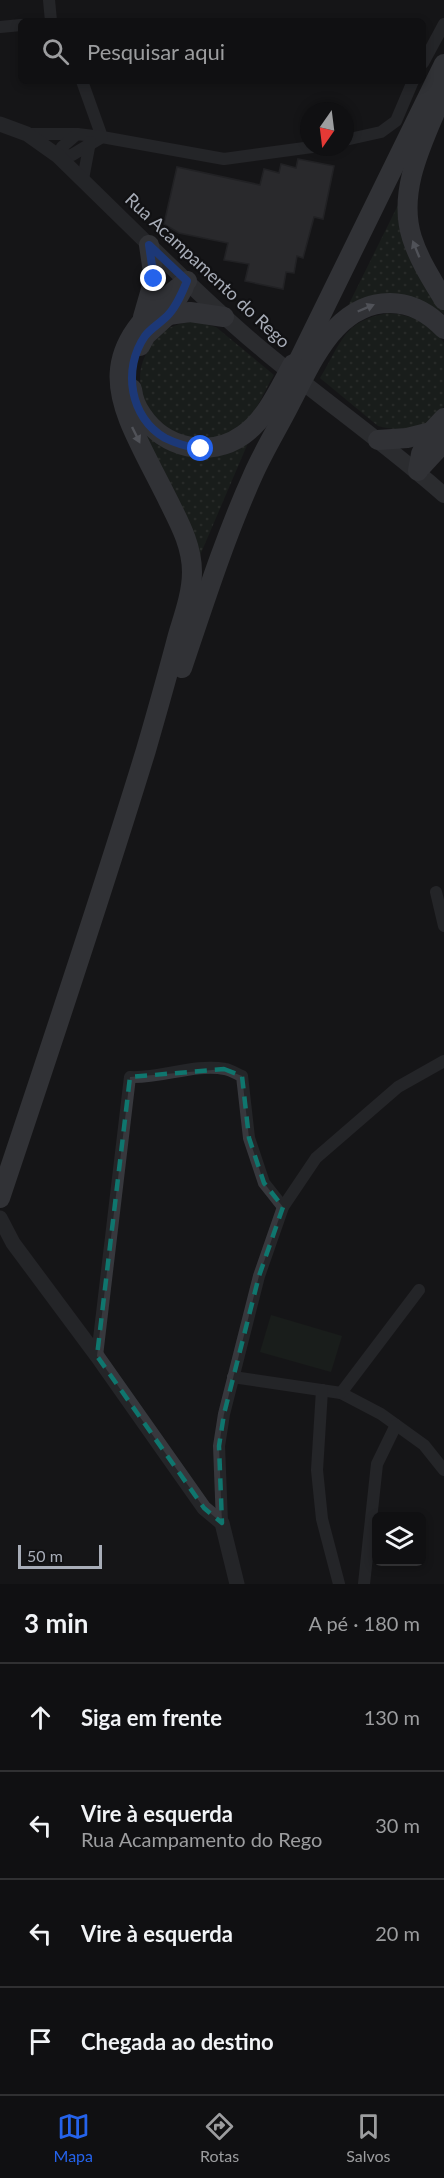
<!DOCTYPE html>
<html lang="pt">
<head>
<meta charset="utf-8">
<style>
  body { margin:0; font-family:Lato,sans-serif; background:#1e1e20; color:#f1f3f6 }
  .controls { position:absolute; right:18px; bottom:18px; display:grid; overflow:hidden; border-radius:9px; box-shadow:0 3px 9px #0003 }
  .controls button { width:54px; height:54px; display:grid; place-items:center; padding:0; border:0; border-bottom:2px solid #303032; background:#101012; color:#f1f3f6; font:30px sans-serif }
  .compass { position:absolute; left:300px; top:102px; width:54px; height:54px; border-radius:50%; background:#101012; box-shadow:0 3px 9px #0003; rotate:194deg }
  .scale { position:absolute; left:18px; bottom:15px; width:84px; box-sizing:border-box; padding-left:6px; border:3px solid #a8adb8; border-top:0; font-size:16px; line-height:21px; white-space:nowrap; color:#a8adb8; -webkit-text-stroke:4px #111113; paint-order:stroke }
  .stop { position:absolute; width:18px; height:18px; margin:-14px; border:4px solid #2563eb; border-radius:50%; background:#fff }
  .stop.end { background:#2563eb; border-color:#fff; box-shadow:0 2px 6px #0008 }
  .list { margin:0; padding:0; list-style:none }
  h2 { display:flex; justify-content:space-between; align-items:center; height:78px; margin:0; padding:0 24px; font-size:26px }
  h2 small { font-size:20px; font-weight:400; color:#9c9d9f }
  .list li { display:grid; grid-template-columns:39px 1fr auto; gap:18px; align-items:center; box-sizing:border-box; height:108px; padding:0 24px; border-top:2px solid #303032 }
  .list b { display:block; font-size:22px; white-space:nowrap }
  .list p { margin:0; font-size:20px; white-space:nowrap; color:#9c9d9f }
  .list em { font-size:20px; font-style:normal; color:#9c9d9f }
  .icon { flex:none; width:33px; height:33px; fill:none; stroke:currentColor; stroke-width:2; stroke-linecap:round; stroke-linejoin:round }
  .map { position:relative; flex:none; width:444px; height:1584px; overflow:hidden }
  .search { position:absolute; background:#101012; box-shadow:0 3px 9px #0003; left:18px; right:18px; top:18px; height:66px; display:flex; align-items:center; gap:15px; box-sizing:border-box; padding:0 21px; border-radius:9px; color:#9c9d9f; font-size:22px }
  .sheet { height:510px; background:#101012 }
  nav { display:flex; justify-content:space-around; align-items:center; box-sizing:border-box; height:84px; border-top:2px solid #303032; background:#101012; font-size:16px; color:#9c9d9f }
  nav a { display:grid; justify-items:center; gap:3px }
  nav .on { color:#2563eb }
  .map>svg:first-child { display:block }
</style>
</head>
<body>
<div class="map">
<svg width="444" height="1584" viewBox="0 0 444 1584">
  <defs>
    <pattern id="grass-dots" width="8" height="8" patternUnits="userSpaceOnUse" patternTransform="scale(1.5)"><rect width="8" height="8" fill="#1e261f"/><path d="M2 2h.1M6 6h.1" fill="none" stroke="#3c433d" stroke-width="1.8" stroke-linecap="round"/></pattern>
  </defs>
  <rect width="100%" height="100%" fill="#161618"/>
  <!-- grass -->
  <g fill="url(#grass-dots)">
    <polygon points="402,197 444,309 444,314 425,303 346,310"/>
    <path d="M388 313C412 315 431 323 444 343 444 357 444 394 444 405 437 431 398 432 378 426L320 378C342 342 343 321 388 313Z"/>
    <path d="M193 321 216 327 274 375C264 391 257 412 243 425 194 471 110 403 151 346 163 328 173 325 193 321Z"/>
    <polygon points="139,424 194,455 224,455 248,443 198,560"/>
  </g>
  <!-- garden -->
  <polygon fill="#1e261f" points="271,1315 342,1336 331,1372 260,1352"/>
  <!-- building -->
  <polygon fill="#404145" stroke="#303034" stroke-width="1.5" points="298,159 334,166 323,219 314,217 303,258 297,256 294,273 286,272 283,289 245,281 249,264 224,260 228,243 179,233 164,224 177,167 260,185 264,169 279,173 281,164 296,168"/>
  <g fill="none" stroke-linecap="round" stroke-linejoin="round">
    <!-- minor -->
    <g stroke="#37383d" stroke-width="12">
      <polyline points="49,0 51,21"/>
      <polyline points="0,27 21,25"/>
      <polyline points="423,63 444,24"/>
      <polyline points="82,81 102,137 224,159 312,147"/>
      <polyline points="27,134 77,134"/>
      <polygon points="77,134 102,137 72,155 58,156 62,147"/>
      <polyline points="345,140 381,132 396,121 413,81"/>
      <polyline points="83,179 90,142"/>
      <polyline points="436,892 444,926"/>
      <path d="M97 1356 130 1077C160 1079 195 1063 225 1069 231 1070 237 1074 242 1076L249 1138 264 1183 283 1207"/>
      <polyline points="233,1377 341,1393 381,1414 424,1445 444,1470"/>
      <polyline points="322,1390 317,1470 322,1519 339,1584"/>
      <polyline points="341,1393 419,1290"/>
      <polyline points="222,1523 219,1446 224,1414 259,1276 283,1207 316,1158 398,1087 444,1061"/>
      <polyline points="364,1584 377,1464 396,1425"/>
    </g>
    <!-- tertiary -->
    <g stroke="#37383d" stroke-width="15">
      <polyline points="0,124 27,134 58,156 149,245"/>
      <polyline points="0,1218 13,1243 97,1356 204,1508 222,1523 237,1584"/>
    </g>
    <!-- secondary -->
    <path stroke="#45474d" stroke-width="16" d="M149 245C186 281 224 318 264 351 323 400 386 444 444 495"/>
    <!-- primary -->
    <g stroke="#53555c" stroke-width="20">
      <path d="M444 91C426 136 396 188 412 238 419 260 432 280 444 300"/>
      <polyline points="168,315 190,312 224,317"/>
      <polyline points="143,317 154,279 149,245"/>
      <polyline points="140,346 146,335 168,315 184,287"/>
      <polyline points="290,378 444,64"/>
      <path d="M132 389C133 398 137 408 142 415 164 448 209 459 243 435 267 418 279 389 293 364"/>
      <polyline points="378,440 407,438 431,432"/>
      <polyline points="421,467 444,442"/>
      <polyline points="418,471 421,454 431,432 444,418"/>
      <path d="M182 668C204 603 225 537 253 475 264 450 279 426 291 402 304 377 317 348 336 328 369 294 412 295 444 329"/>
      <path d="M0 1198C50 1049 100 900 146 750 157 712 168 673 178 635 184 615 192 593 192 572 192 546 180 524 169 502 121 405 80 359 187 281"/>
    </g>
  </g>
  <!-- one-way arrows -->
  <defs><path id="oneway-solid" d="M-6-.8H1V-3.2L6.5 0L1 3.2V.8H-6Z" transform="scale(1.5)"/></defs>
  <g fill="#979ba6">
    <use href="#oneway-solid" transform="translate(416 249) rotate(-112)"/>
    <use href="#oneway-solid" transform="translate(366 308) rotate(-23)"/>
    <use href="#oneway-solid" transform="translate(136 435) rotate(64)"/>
  </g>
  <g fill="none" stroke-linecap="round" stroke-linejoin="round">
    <!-- route -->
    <path stroke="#2563eb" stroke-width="8" d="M154 279 149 245 187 281C182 293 177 305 169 314 162 322 151 328 145 336 122 369 130 418 165 438 177 444 188 447 201 449"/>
  </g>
  <!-- marked area -->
  <path d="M0 0H444V1584H0ZM224 1069 242 1076 249 1138 264 1183 283 1207 259 1276 224 1414 219 1446 222 1523 204 1508 97 1356 130 1077Z" fill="#161618" fill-opacity=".55" fill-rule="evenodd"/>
  <path fill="none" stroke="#0f766e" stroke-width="4.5" stroke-dasharray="12 8" stroke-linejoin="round" d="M224 1069 242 1076 249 1138 264 1183 283 1207 259 1276 224 1414 219 1446 222 1523 204 1508 97 1356 130 1077Z"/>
  <g text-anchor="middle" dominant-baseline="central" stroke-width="4.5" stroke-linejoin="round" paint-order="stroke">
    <!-- street labels -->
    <g font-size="18" fill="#a8adb8" stroke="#111113">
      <text transform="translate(208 270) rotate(43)">Rua Acampamento do Rego</text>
    </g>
  </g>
</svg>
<div class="controls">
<button><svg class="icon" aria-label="layers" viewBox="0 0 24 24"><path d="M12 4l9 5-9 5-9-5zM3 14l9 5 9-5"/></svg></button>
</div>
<svg class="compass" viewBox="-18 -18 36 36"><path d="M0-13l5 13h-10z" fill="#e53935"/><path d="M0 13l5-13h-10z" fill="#9c9d9f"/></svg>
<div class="scale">50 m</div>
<div class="stop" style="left:201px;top:449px"></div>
<div class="stop end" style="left:154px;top:279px"></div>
<div class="search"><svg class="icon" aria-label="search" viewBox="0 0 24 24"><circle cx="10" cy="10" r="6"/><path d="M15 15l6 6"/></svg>Pesquisar aqui</div>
</div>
<section class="sheet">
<h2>3 min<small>A pé · 180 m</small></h2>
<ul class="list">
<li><svg class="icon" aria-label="ahead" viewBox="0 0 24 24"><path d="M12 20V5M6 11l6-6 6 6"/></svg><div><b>Siga em frente</b></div><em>130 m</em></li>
<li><svg class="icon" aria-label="left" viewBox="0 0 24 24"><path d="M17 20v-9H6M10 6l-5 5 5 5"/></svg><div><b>Vire à esquerda</b><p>Rua Acampamento do Rego</p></div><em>30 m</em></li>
<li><svg class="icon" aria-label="left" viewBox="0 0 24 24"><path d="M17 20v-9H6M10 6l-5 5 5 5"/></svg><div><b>Vire à esquerda</b></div><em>20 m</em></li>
<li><svg class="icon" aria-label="arrive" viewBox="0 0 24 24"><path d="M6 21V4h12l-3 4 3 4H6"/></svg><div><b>Chegada ao destino</b></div></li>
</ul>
</section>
<nav>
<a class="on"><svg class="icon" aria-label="map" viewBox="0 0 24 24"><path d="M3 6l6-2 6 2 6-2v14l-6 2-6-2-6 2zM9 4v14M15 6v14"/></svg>Mapa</a>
<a><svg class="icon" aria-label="directions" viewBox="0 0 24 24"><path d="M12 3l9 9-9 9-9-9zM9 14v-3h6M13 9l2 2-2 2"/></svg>Rotas</a>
<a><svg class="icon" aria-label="saved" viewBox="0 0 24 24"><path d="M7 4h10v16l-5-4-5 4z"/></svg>Salvos</a>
</nav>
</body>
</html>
